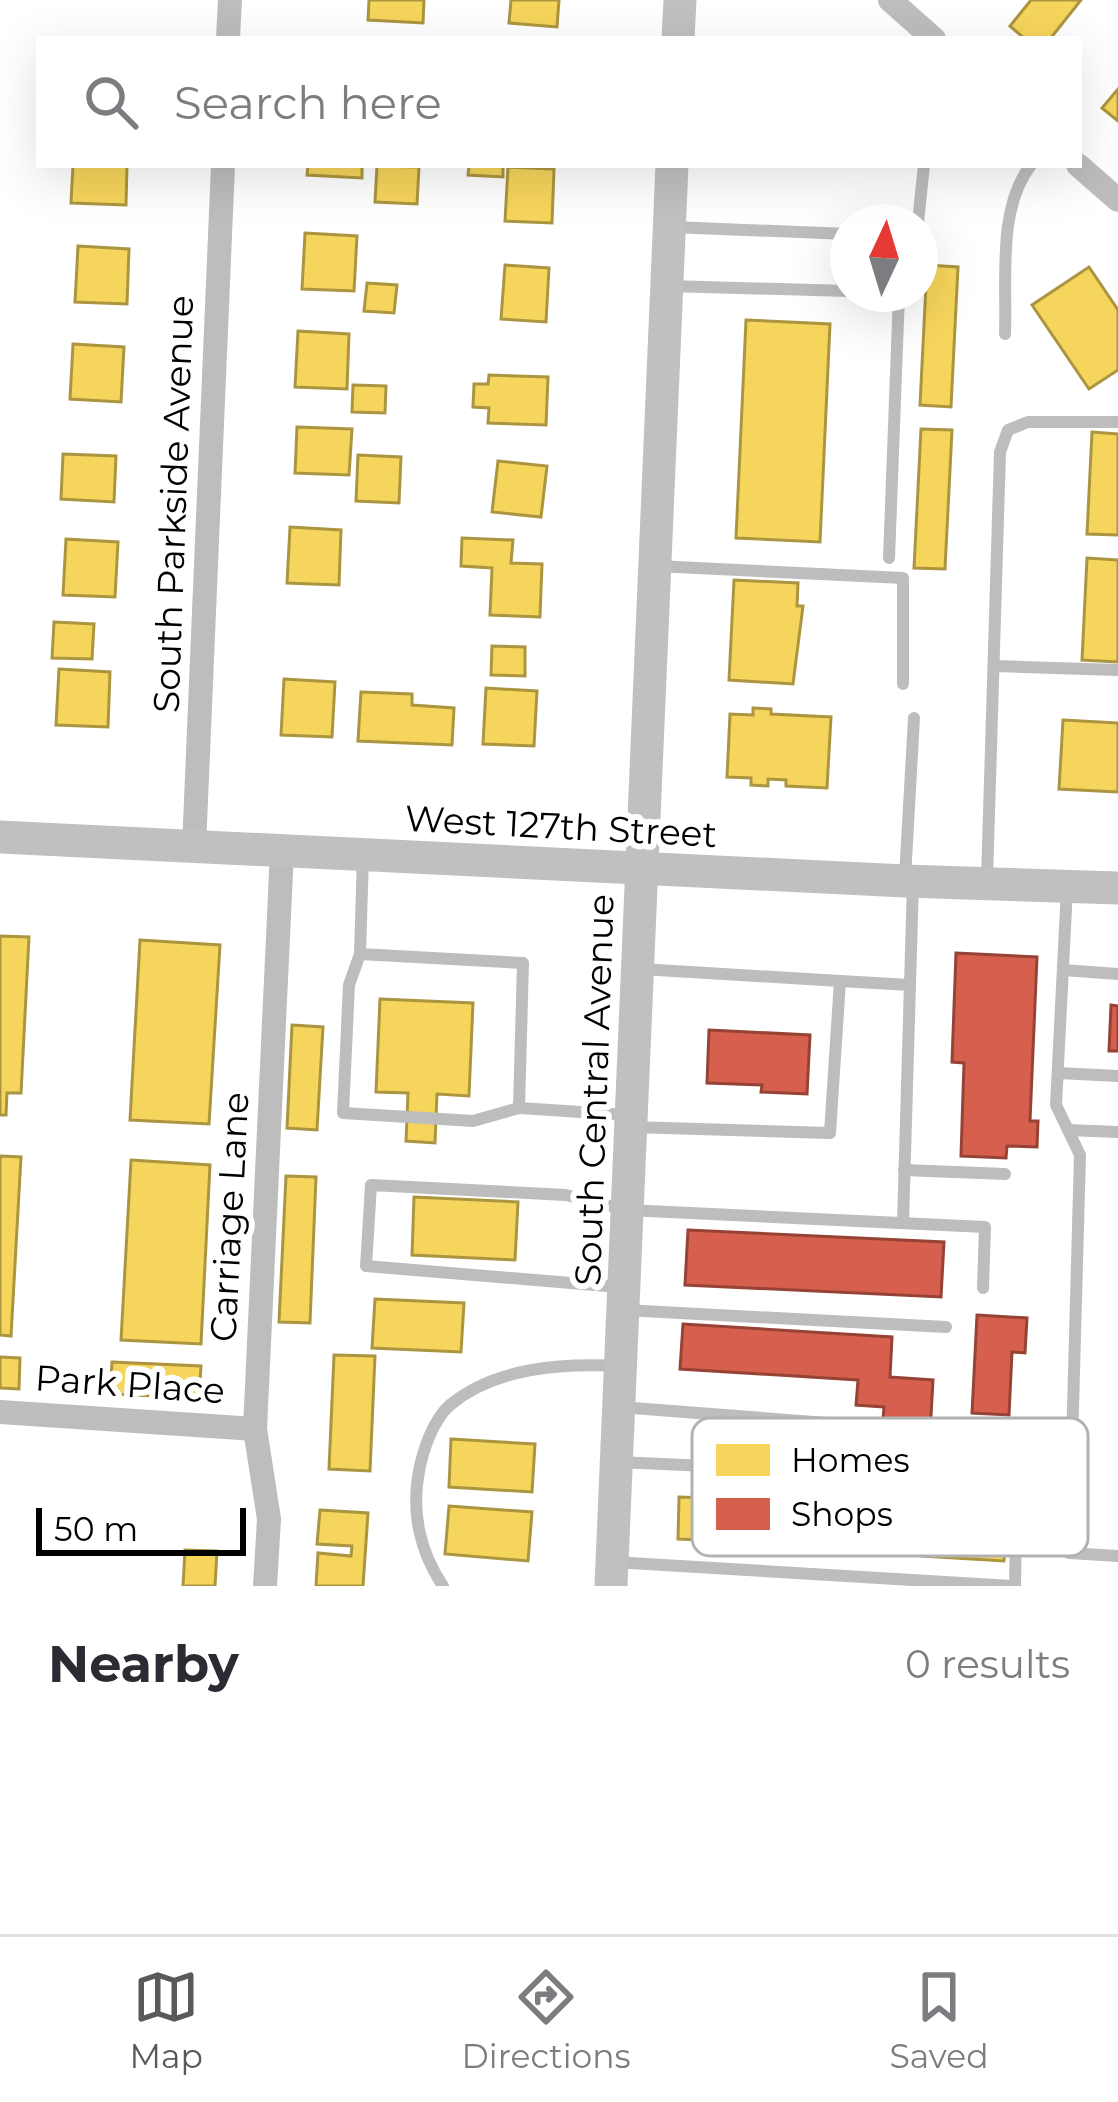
<!DOCTYPE html>
<html lang="en">
<head>
<meta charset="utf-8">
<style>
  body { margin:0; font-family:Montserrat,sans-serif; background:#f2f2f3; color:#2b2b33 }
  .compass { position:absolute; left:830px; top:204px; width:108px; height:108px; border-radius:50%; background:#fff; box-shadow:0 12px 48px #0002; rotate:4deg }
  .scale { position:absolute; left:36px; bottom:30px; width:210px; box-sizing:border-box; padding-left:12px; border:6px solid #000; border-top:0; font-size:33px; line-height:42px; white-space:nowrap; color:#000; -webkit-text-stroke:9px #fff; paint-order:stroke }
  .list { margin:0; padding:0; list-style:none }
  h2 { display:flex; justify-content:space-between; align-items:center; height:156px; margin:0; padding:0 48px; font-size:51px }
  h2 small { font-size:39px; font-weight:400; color:#7c7c81 }
  .icon { flex:none; width:66px; height:66px; fill:none; stroke:currentColor; stroke-width:2; stroke-linecap:round; stroke-linejoin:round }
  .map { position:relative; flex:none; width:1118px; height:1586px; overflow:hidden }
  .search { position:absolute; background:#fff; box-shadow:0 12px 48px #0002; left:36px; right:36px; top:36px; height:132px; display:flex; align-items:center; gap:30px; box-sizing:border-box; padding:0 42px; border-radius:0px; color:#7c7c81; font-size:45px }
  .sheet { height:348px; background:#fff }
  nav { display:flex; justify-content:space-around; align-items:center; box-sizing:border-box; height:168px; border-top:3px solid #e1e1e2; background:#fff; font-size:33px; color:#7c7c81 }
  nav a { display:grid; justify-items:center; gap:6px }
  nav .on { color:#595959 }
  .map>svg:first-child { display:block }
</style>
</head>
<body>
<div class="map">
<svg width="1118" height="1586" viewBox="0 0 1118 1586">
  <rect width="100%" height="100%" fill="#fff"/>
  <!-- homes -->
  <g fill="#f6d55c" stroke="#ac9540" stroke-width="3">
    <polygon points="369,0 424,0 423,23 368,20"/>
    <polygon points="511,0 559,0 557,27 509,23"/>
    <polygon points="1031,0 1081,0 1050,39 1025,39 1010,26"/>
    <polygon points="1118,89 1118,121 1102,108"/>
    <polygon points="73,165 127,165 126,205 71,203"/>
    <polygon points="308,165 362,165 362,178 307,175"/>
    <polygon points="469,165 503,165 503,177 468,175"/>
    <polygon points="377,166 419,167 417,204 375,202"/>
    <polygon points="508,167 554,169 552,223 505,221"/>
    <polygon points="305,233 357,236 354,291 302,289"/>
    <polygon points="78,246 129,249 127,304 75,302"/>
    <polygon points="505,265 549,268 546,322 501,319"/>
    <polygon points="927,265 958,267 951,407 920,405"/>
    <polygon points="1089,267 1118,310 1118,370 1089,389 1032,305"/>
    <polygon points="367,283 397,285 394,313 364,311"/>
    <polygon points="746,320 830,324 820,542 736,538"/>
    <polygon points="298,331 349,334 347,389 295,387"/>
    <polygon points="73,344 124,347 121,402 70,399"/>
    <polygon points="489,375 548,377 546,425 488,423 489,408 473,407 474,384 488,384"/>
    <polygon points="353,385 386,386 385,413 352,412"/>
    <polygon points="297,427 352,429 349,475 295,473"/>
    <polygon points="921,429 952,430 945,569 914,568"/>
    <polygon points="1092,432 1118,434 1118,535 1087,534"/>
    <polygon points="63,454 116,456 114,502 61,499"/>
    <polygon points="358,455 401,457 399,503 356,501"/>
    <polygon points="498,461 547,466 541,517 492,512"/>
    <polygon points="290,527 341,530 339,585 287,583"/>
    <polygon points="462,538 513,540 511,563 542,564 540,617 490,615 492,568 461,566"/>
    <polygon points="66,539 118,542 115,597 63,595"/>
    <polygon points="1087,558 1118,560 1118,662 1082,660"/>
    <polygon points="734,580 798,583 797,606 803,606 793,684 729,680"/>
    <polygon points="54,622 94,624 92,659 52,658"/>
    <polygon points="492,646 525,647 525,676 491,675"/>
    <polygon points="59,669 110,672 108,727 56,725"/>
    <polygon points="284,679 335,682 332,737 281,735"/>
    <polygon points="486,688 537,691 534,746 483,744"/>
    <polygon points="361,692 412,694 412,705 454,708 452,745 358,741"/>
    <polygon points="753,708 771,709 771,714 831,717 827,788 786,786 786,780 768,779 768,786 751,785 751,778 727,777 730,714 753,715"/>
    <polygon points="1063,720 1118,723 1118,792 1059,789"/>
    <polygon points="0,936 29,937 21,1093 7,1093 6,1115 0,1115"/>
    <polygon points="140,940 220,945 209,1124 130,1120"/>
    <polygon points="380,999 473,1003 469,1096 437,1094 435,1143 406,1141 408,1093 376,1092"/>
    <polygon points="292,1025 323,1027 317,1130 287,1128"/>
    <polygon points="0,1156 21,1157 11,1336 0,1335"/>
    <polygon points="131,1160 210,1165 201,1344 121,1340"/>
    <polygon points="286,1176 316,1177 310,1323 279,1322"/>
    <polygon points="414,1197 518,1202 515,1260 412,1255"/>
    <polygon points="375,1299 464,1303 461,1352 372,1348"/>
    <polygon points="334,1355 375,1356 370,1471 329,1469"/>
    <polygon points="0,1357 20,1358 19,1389 0,1388"/>
    <polygon points="112,1362 201,1366 199,1398 110,1394"/>
    <polygon points="451,1439 535,1444 532,1492 449,1487"/>
    <polygon points="968,1475 1009,1478 1004,1561 922,1556 924,1515 966,1518"/>
    <polygon points="679,1497 707,1498 706,1506 753,1508 753,1500 780,1501 778,1543 678,1539"/>
    <polygon points="449,1506 532,1512 528,1561 445,1554"/>
    <polygon points="320,1510 368,1513 363,1586 316,1586 318,1553 351,1556 352,1546 317,1544"/>
    <polygon points="185,1550 217,1551 215,1586 183,1586"/>
  </g>
  <!-- shops -->
  <g fill="#d6604d" stroke="#964336" stroke-width="3">
    <polygon points="956,953 1037,957 1030,1121 1038,1121 1037,1147 1007,1146 1006,1158 961,1156 964,1063 952,1062"/>
    <polygon points="1111,1005 1118,1006 1118,1051 1109,1051"/>
    <polygon points="709,1030 810,1035 807,1094 761,1092 762,1085 707,1083"/>
    <polygon points="688,1230 944,1242 941,1297 685,1285"/>
    <polygon points="977,1315 1027,1318 1025,1353 1012,1352 1009,1415 972,1413"/>
    <polygon points="683,1324 892,1337 890,1377 933,1380 930,1434 882,1431 884,1407 856,1405 858,1380 680,1369"/>
  </g>
  <g fill="none" stroke-linecap="round" stroke-linejoin="round">
    <!-- lane -->
    <g stroke="#bdbdbd" stroke-width="12">
      <polyline points="918,222 924,165"/>
      <polyline points="671,227 848,234"/>
      <polyline points="669,286 848,291"/>
      <path d="M1005 334C1007 281 997 208 1031 165"/>
      <polyline points="889,558 899,294"/>
      <polyline points="656,566 903,578 903,684"/>
      <polyline points="994,666 1118,670"/>
      <polyline points="363,856 360,954 523,963 519,1108 627,1115"/>
      <polyline points="905,878 914,718"/>
      <polyline points="987,879 1000,452 1008,430 1028,422 1118,422"/>
      <polyline points="1067,888 1056,1105 1080,1155 1069,1553 1118,1556"/>
      <polyline points="360,954 349,985 343,1113 473,1121 519,1108"/>
      <polyline points="1063,970 1118,974"/>
      <polyline points="840,981 910,985"/>
      <polyline points="1058,1073 1118,1076"/>
      <polyline points="632,1127 830,1133 840,981 641,969"/>
      <polyline points="1068,1130 1118,1132"/>
      <polyline points="904,1170 1005,1174"/>
      <polyline points="903,1223 913,882"/>
      <polyline points="619,1287 366,1266 371,1185 566,1195 627,1210 985,1227 983,1288"/>
      <polyline points="624,1310 946,1327"/>
      <polyline points="620,1407 853,1425"/>
      <polyline points="617,1462 863,1473 922,1464 1017,1468 1015,1586"/>
      <polyline points="613,1562 1012,1586"/>
      <path d="M443 1586C420 1552 411 1512 419 1471 423 1450 433 1420 450 1405 496 1367 563 1363 619 1366"/>
    </g>
    <!-- street -->
    <g stroke="#bdbdbd" stroke-width="24">
      <polyline points="890,0 934,39"/>
      <polyline points="228,39 230,0"/>
      <polyline points="1078,165 1118,200"/>
      <polyline points="194,847 223,165"/>
      <polyline points="0,1412 255,1429"/>
      <polyline points="265,1586 269,1519 255,1429 282,851"/>
    </g>
    <!-- secondary -->
    <g stroke="#c0c0c0" stroke-width="33">
      <polyline points="678,39 680,0"/>
      <polyline points="0,837 905,881 1118,888"/>
      <polyline points="611,1586 672,165"/>
    </g>
  </g>
  <g text-anchor="middle" dominant-baseline="central" stroke-width="12" stroke-linejoin="round" paint-order="stroke">
    <!-- street labels -->
    <g font-size="36" fill="#000" stroke="#fff">
      <text transform="translate(173 504) rotate(-88)">South Parkside Avenue</text>
      <text transform="translate(561 826) rotate(3)">West 127th Street</text>
      <text transform="translate(594 1090) rotate(-88)">South Central Avenue</text>
      <text transform="translate(229 1217) rotate(-87)">Carriage Lane</text>
      <text transform="translate(130 1384) rotate(4)">Park Place</text>
    </g>
  </g>
  <!-- legend -->
  <rect x="692" y="1418" width="396" height="138" rx="18" fill="#fff" stroke="#b2b2b2" stroke-width="3"/>
  <rect x="716" y="1444" width="54" height="32" fill="#f6d55c"/>
  <rect x="716" y="1498" width="54" height="32" fill="#d6604d"/>
  <g font-size="33" fill="#000">
    <text x="791" y="1472">Homes</text>
    <text x="791" y="1526">Shops</text>
  </g>
</svg>
<svg class="compass" viewBox="-18 -18 36 36"><path d="M0-13l5 13h-10z" fill="#e53935"/><path d="M0 13l5-13h-10z" fill="#7c7c81"/></svg>
<div class="scale">50 m</div>
<div class="search"><svg class="icon" aria-label="search" viewBox="0 0 24 24"><circle cx="10" cy="10" r="6"/><path d="M15 15l6 6"/></svg>Search here</div>
</div>
<section class="sheet">
<h2>Nearby<small>0 results</small></h2>
<ul class="list">
</ul>
</section>
<nav>
<a class="on"><svg class="icon" aria-label="map" viewBox="0 0 24 24"><path d="M3 6l6-2 6 2 6-2v14l-6 2-6-2-6 2zM9 4v14M15 6v14"/></svg>Map</a>
<a><svg class="icon" aria-label="directions" viewBox="0 0 24 24"><path d="M12 3l9 9-9 9-9-9zM9 14v-3h6M13 9l2 2-2 2"/></svg>Directions</a>
<a><svg class="icon" aria-label="saved" viewBox="0 0 24 24"><path d="M7 4h10v16l-5-4-5 4z"/></svg>Saved</a>
</nav>
</body>
</html>
